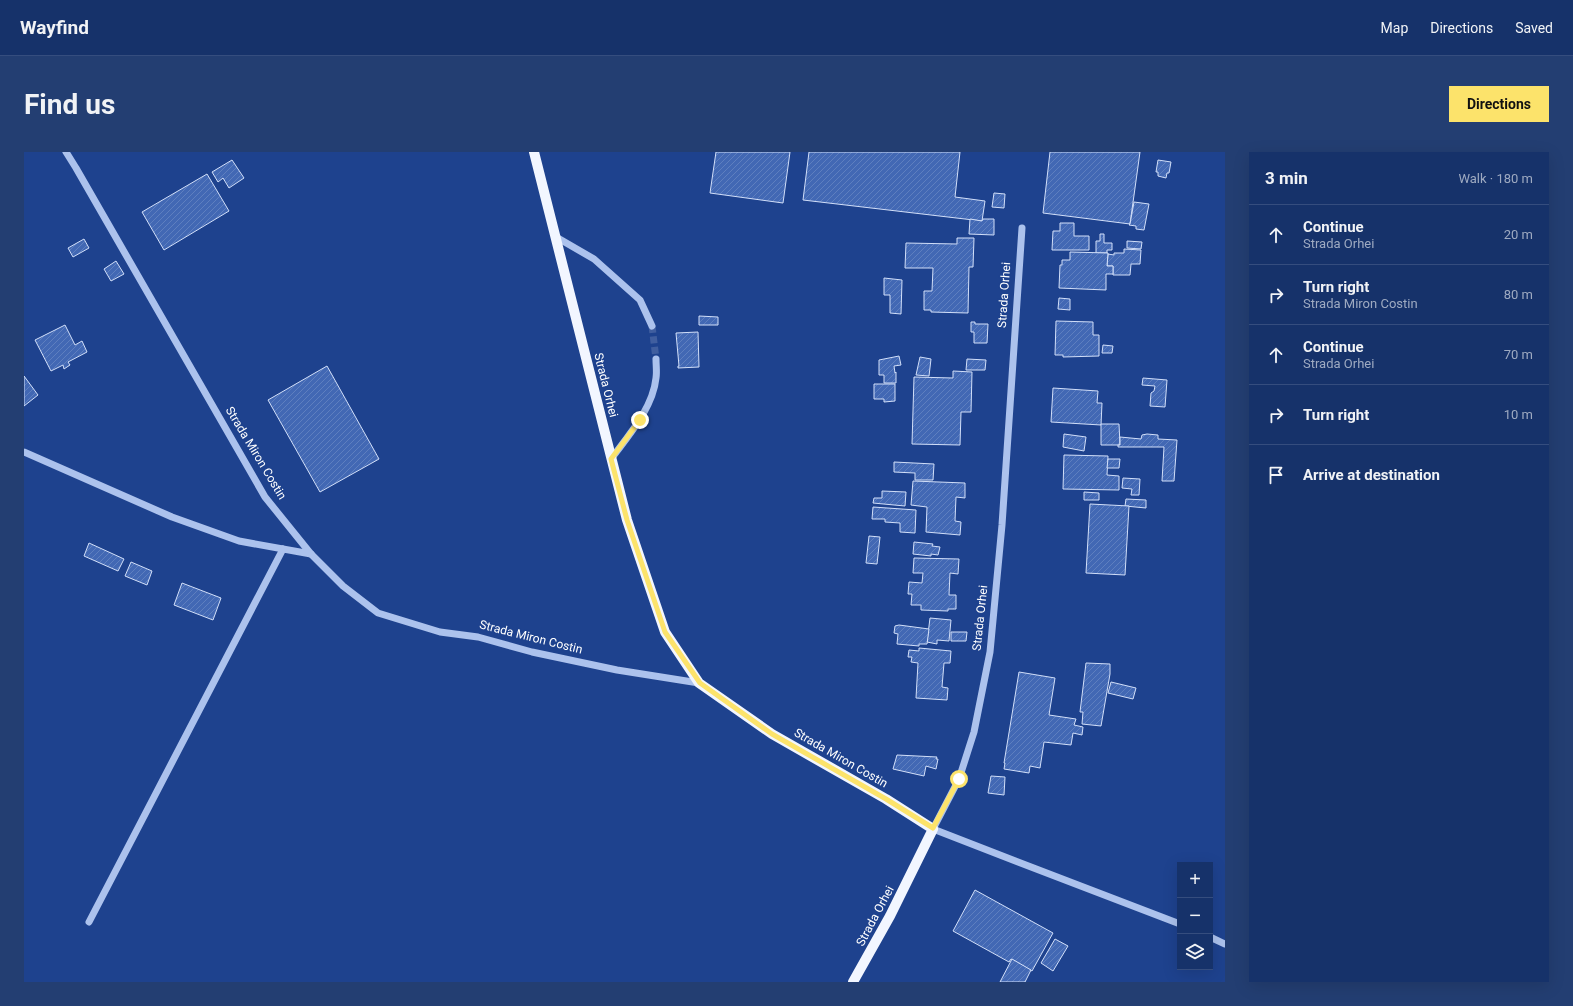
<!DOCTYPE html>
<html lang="en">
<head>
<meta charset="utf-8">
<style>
  body { margin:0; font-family:Roboto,sans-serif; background:#233e72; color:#f1f3f6 }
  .controls { position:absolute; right:12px; bottom:12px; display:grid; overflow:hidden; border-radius:0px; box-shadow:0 4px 16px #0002 }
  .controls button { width:36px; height:36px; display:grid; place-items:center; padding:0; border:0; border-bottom:1px solid #354d7e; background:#16326a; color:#f1f3f6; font:20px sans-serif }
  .stop { position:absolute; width:12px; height:12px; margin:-9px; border:3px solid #fce36b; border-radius:50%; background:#fff }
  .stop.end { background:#fce36b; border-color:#fff; box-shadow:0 1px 4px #0008 }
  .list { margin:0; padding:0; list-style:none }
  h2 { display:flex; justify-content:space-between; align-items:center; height:52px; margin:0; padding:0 16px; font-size:17px }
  h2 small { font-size:13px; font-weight:400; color:#9eaac1 }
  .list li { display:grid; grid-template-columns:26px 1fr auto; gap:12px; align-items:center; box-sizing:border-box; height:60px; padding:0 16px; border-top:1px solid #354d7e }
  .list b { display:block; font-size:15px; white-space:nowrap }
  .list p { margin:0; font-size:13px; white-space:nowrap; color:#9eaac1 }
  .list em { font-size:13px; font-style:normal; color:#9eaac1 }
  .icon { flex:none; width:22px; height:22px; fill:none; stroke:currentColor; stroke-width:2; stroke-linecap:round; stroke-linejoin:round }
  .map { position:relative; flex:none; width:1201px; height:830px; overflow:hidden; border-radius:0px }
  header { display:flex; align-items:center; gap:24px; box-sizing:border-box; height:56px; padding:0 20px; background:#16326a; border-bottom:1px solid #354d7e }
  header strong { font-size:19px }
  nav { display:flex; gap:22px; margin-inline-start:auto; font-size:14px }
  .intro { display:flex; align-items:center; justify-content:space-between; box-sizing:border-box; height:96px; padding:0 24px }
  h1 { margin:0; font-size:28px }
  .button { padding:10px 18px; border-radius:0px; background:#fce36b; color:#111; font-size:14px; font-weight:700 }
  main { display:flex; gap:24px; padding:0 24px }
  aside { flex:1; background:#16326a; border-radius:0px; box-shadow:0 4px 16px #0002 }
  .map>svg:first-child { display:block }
</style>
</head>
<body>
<header>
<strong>Wayfind</strong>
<nav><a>Map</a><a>Directions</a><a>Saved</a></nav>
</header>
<div class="intro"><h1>Find us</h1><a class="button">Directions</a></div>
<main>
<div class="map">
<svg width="1201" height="830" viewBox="0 0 1201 830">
  <defs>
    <pattern id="building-hatch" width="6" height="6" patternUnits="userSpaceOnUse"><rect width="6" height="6" fill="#4268b4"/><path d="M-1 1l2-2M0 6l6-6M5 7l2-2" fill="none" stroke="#5e7fbf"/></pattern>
  </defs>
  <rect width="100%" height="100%" fill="#1e428e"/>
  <!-- building -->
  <g fill="url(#building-hatch)" stroke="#d2dff9">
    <polygon points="692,0 766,0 759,51 686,41"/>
    <polygon points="785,0 936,0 931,45 961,49 958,69 779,48"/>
    <polygon points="1026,0 1116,0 1106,72 1019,61"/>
    <polygon points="208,8 220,26 205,36 199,26 194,30 188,20"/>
    <polygon points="1134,8 1147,10 1145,21 1143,21 1142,26 1134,24 1134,20 1132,20"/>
    <polygon points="183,22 205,59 140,98 118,60"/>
    <polygon points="970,41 981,42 980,56 968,55"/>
    <polygon points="1110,50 1125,52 1120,78 1112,77 1112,74 1105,73 1106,72"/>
    <polygon points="946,67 958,69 959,67 970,67 970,83 945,82"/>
    <polygon points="1036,71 1050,71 1050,84 1065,84 1065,98 1028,98 1029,79 1036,79"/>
    <polygon points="1076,82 1080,82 1080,91 1088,91 1088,98 1083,98 1083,101 1072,101 1072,89 1076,89"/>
    <polygon points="933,86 950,86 949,115 945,115 944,161 907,160 907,158 900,158 900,139 908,139 909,116 881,116 882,91 933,92"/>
    <polygon points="60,87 65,96 49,105 44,96"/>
    <polygon points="1103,89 1118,90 1117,97 1103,96"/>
    <polygon points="1100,97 1117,98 1116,112 1107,112 1106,123 1089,123 1089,114 1083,114 1084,102 1090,103 1090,101 1100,101"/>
    <polygon points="1046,100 1084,101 1083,114 1089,114 1089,122 1082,122 1082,138 1035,136 1036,113 1038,113 1038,108 1046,108"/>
    <polygon points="92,109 100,122 87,129 80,117"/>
    <polygon points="860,126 878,128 877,162 866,161 866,143 860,143"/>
    <polygon points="1035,146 1046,147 1046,158 1034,157"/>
    <polygon points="675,164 694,165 694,173 675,173"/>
    <polygon points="1032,169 1069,170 1069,183 1075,183 1075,204 1039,205 1039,203 1031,203"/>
    <polygon points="947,170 951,170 951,172 964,172 963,191 950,191 950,180 947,180"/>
    <polygon points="41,173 51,193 58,189 63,200 44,210 46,213 40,217 39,213 27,219 11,188"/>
    <polygon points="674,180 675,215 654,216 654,214 655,214 652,181"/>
    <polygon points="1079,193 1089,194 1088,201 1078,201"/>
    <polygon points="875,204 877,213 870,214 871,221 872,220 872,231 860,231 860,223 855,223 855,208"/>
    <polygon points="896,205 907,207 905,224 892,223"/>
    <polygon points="943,207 962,208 961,218 942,218"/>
    <polygon points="303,214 355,307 296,340 244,248"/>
    <polygon points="929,219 948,220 947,260 937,260 936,293 888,292 890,225 929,226"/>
    <polygon points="0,224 14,243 0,254"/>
    <polygon points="1119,226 1143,228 1141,255 1126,254 1127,241 1130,239 1131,234 1118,233"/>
    <polygon points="850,232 871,232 871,249 860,250 860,247 850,247"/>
    <polygon points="1029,236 1074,239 1073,251 1078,251 1077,273 1027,270"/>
    <polygon points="1077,272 1095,272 1096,293 1077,293"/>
    <polygon points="1040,282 1062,285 1060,299 1039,295"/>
    <polygon points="1123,282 1134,283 1134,287 1153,288 1150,329 1138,329 1140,295 1094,295 1094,293 1096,293 1096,285 1117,287 1118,283"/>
    <polygon points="1040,303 1084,304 1083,323 1095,324 1095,338 1039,337"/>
    <polygon points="1084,307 1096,307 1095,316 1083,316"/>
    <polygon points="870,310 910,312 909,328 891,328 891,321 870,320"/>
    <polygon points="1099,326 1116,327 1115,343 1107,343 1108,337 1098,336"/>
    <polygon points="889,329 941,331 941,346 932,345 931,369 937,370 936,383 902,380 903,355 887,353"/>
    <polygon points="858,339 882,340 881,354 849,351 850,346 858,346"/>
    <polygon points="1060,340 1075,341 1075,348 1060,348"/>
    <polygon points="1102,347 1122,348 1122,356 1101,354"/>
    <polygon points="1066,352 1105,354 1101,423 1062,421"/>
    <polygon points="849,355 892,358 891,381 876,380 876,371 861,370 861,367 848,367"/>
    <polygon points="845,384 856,385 853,412 842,411"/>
    <polygon points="890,390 909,392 908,394 916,395 914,403 907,402 907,404 889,402"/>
    <polygon points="65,391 100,407 94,419 60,404"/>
    <polygon points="890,406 935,407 934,422 926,421 925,443 932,443 932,457 924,457 924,459 897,458 897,453 887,453 888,442 884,442 885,430 898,431 899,421 889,421"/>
    <polygon points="107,410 128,419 123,433 101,424"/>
    <polygon points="158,431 197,446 189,468 150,453"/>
    <polygon points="906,466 927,468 925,489 913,488 913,492 903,490"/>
    <polygon points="875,473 905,477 903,492 895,492 895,494 873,492 874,482 870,481 871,474"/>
    <polygon points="927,480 943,480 942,489 927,489"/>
    <polygon points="895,496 927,499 926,511 920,511 918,535 924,536 923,548 892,546 894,511 887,510 888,505 884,505 885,498 895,499"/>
    <polygon points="1062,511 1086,512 1086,522 1077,574 1058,572 1059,560 1056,560"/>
    <polygon points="995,520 1031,526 1025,563 1052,567 1050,573 1059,575 1058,583 1049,581 1047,593 1020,590 1016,616 1006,614 1005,621 980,617 981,611 980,611"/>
    <polygon points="1087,530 1112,536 1109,547 1084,541"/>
    <polygon points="873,603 913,605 912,607 914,607 912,617 902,614 900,624 869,617"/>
    <polygon points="967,624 981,625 980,643 964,641"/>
    <polygon points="951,738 1029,781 1008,819 987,807 985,810 929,779"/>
    <polygon points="1031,787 1044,794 1029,819 1017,811"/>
    <polygon points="988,807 1007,818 1001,830 976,830"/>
  </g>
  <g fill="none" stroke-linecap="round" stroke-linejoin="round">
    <!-- minor-tunnel -->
    <polyline stroke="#405e9f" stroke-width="7" stroke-dasharray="7 3.5" stroke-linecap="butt" points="628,174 632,207"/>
    <!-- minor -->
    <g stroke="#acc2ed" stroke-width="7">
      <polyline points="42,0 52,16 241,345 287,402 319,434 354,461 416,480 454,485 508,500 593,518 675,531"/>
      <polyline points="998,76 978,373 966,500 950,580 935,627 909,677 994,710 1156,772"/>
      <polyline points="532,85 570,107 616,148 628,174"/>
      <polyline points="0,300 148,365 215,389 287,402"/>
      <path d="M587 307C604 284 629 256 632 226 633 220 632 214 632 207"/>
      <polyline points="65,770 259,397"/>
      <polyline points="1186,785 1201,792"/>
    </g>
    <!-- major -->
    <polyline stroke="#f2f6ff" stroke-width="10" points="510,0 603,368 641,480 675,531 748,582 862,647 909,677 866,764 829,830"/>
  </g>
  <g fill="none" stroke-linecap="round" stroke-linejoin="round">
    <!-- route -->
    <polyline stroke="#fce36b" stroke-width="5" points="616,268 587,307 603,368 641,480 676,531 748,582 862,647 909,676 935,627"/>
  </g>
  <g text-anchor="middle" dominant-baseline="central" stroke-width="3" stroke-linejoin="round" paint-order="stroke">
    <!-- street labels -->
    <g font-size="12" fill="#fff" stroke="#1e428e">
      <text transform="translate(980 143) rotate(-86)">Strada Orhei</text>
      <text transform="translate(582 233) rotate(76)">Strada Orhei</text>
      <text transform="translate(232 301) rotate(59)">Strada Miron Costin</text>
      <text transform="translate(956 466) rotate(-84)">Strada Orhei</text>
      <text transform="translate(507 485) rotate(14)">Strada Miron Costin</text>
      <text transform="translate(817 606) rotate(30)">Strada Miron Costin</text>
      <text transform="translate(851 764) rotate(-62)">Strada Orhei</text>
    </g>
  </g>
</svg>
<div class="controls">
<button>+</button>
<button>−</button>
<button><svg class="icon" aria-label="layers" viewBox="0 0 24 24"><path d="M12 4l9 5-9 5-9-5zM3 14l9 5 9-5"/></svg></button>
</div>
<div class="stop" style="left:935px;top:627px"></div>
<div class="stop end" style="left:616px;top:268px"></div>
</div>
<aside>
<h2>3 min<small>Walk · 180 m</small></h2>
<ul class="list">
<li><svg class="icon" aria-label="ahead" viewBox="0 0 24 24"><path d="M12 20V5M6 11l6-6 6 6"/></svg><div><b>Continue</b><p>Strada Orhei</p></div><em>20 m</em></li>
<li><svg class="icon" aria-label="right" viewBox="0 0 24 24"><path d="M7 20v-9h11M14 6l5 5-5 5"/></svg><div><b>Turn right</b><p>Strada Miron Costin</p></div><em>80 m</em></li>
<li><svg class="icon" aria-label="ahead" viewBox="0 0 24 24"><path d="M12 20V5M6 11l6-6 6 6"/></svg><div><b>Continue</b><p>Strada Orhei</p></div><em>70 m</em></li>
<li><svg class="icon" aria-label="right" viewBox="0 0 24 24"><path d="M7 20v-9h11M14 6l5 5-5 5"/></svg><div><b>Turn right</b></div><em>10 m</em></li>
<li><svg class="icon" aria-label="arrive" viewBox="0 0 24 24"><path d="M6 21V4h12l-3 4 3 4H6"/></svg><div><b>Arrive at destination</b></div></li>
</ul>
</aside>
</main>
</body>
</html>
